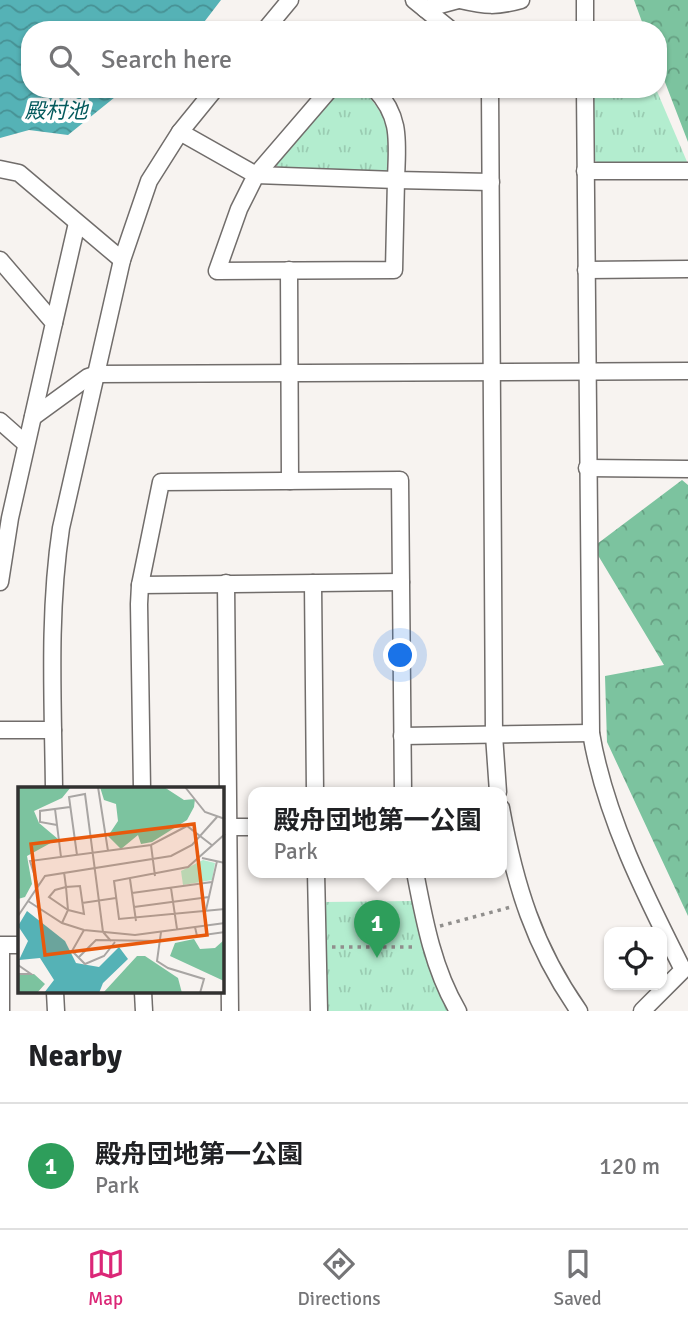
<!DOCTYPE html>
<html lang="en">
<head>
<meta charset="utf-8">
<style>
  body { margin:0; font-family:Signika,"Noto Sans JP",sans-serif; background:#f6f6f6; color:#202124 }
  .controls { position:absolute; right:21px; bottom:21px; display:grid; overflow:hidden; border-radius:14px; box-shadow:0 2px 5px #0004 }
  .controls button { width:63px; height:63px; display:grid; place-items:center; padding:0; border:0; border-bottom:2px solid #e0e0e0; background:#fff; color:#202124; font:35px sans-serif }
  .you { position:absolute; left:401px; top:656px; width:24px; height:24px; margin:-18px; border:5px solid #fff; border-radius:50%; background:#1a73e8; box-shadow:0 0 0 10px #1a73e833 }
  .badge { display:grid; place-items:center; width:46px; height:46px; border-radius:50%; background:#db2777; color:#fff; font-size:23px; font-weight:700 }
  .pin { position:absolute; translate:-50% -58px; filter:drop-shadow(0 2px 4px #0008) }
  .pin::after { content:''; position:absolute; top:37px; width:24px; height:21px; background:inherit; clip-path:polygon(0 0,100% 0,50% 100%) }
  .popup { position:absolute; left:248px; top:787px; width:259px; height:91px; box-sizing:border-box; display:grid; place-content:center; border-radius:14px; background:#fff; filter:drop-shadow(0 2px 5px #0005); font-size:23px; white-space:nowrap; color:#757577 }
  .popup b { font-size:26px; color:#202124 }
  .popup::after { content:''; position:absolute; left:50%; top:100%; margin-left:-14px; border:14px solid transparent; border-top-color:#fff }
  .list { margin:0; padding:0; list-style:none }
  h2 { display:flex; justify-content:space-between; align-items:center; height:91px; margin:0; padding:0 28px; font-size:30px }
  h2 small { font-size:23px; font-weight:400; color:#757577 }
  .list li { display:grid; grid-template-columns:46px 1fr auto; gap:21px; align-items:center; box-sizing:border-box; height:126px; padding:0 28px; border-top:2px solid #e0e0e0 }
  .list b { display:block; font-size:26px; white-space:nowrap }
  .list p { margin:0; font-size:23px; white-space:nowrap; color:#757577 }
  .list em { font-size:23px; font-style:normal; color:#757577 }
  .icon { flex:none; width:38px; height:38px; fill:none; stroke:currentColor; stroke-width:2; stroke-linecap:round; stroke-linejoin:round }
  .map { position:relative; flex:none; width:688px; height:1011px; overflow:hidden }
  .search { position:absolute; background:#fff; box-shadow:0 2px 5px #0004; left:21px; right:21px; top:21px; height:77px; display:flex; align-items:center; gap:18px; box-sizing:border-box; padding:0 24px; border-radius:28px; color:#757577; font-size:26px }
  .sheet { height:217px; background:#fff }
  nav { display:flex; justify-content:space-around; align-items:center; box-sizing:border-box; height:98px; border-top:2px solid #e0e0e0; background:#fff; font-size:19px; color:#757577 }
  nav a { display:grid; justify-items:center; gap:4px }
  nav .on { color:#db2777 }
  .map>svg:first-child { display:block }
</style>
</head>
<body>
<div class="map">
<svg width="688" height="1011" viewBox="0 0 688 1011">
  <defs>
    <pattern id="forest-crowns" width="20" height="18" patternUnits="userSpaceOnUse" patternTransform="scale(1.75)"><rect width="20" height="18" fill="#7cc39f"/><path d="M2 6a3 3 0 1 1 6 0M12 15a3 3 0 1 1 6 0" fill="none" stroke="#669f82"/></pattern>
    <pattern id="park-tufts" width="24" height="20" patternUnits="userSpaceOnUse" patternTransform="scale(1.75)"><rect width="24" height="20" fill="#b3edcf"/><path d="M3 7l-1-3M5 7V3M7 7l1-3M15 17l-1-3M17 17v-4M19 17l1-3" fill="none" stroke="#9accb2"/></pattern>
    <pattern id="water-waves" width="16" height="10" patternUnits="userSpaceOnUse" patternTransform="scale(1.75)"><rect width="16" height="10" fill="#55b2b6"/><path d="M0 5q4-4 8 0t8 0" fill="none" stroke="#479194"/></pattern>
  </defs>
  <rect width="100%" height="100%" fill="#f7f3f0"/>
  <!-- forest -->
  <g fill="url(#forest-crowns)">
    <polygon points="634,0 688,0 688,142 658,64 658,30 645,30"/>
    <polygon points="682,480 688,485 688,916 607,742 605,676 664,665 593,547"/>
  </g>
  <!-- park -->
  <g fill="url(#park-tufts)">
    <path d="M340 89H363C390 122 388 125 390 167L385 172 282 169 276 165Z"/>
    <polygon points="593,89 656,89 688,164 597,162 593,159"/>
    <polygon points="412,901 421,941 448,1011 327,1011 325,902"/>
  </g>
  <!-- water -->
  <polygon fill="url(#water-waves)" points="0,0 221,0 198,30 30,30 30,89 125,89 68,135 29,130 0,138"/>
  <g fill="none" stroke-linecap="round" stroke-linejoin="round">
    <defs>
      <g id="minor">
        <polyline points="414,0 451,30"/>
        <path d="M460 0C486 6 496 7 521 0"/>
        <polyline points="425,9 458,0"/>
        <polyline points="265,30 290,0"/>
        <polyline points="585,30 585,0"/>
        <path d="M375 89C402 118 397 143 396 180L491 182"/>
        <polyline points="490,89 494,735 498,792"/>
        <path d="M585 89 591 733C605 816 645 895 683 970L642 1011"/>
        <polyline points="180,132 256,175 239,209 217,271 394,270 396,180 256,175"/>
        <polyline points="0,169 19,173 122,260"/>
        <polyline points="585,171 688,171"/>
        <polyline points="256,175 330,89"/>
        <polyline points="0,260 54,323 10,518 0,582"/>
        <polyline points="289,270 290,481"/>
        <polyline points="586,270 688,269"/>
        <polyline points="54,323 77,223"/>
        <polyline points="33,417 88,377 97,374 688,371"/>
        <polyline points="0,421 26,444"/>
        <polyline points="587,468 688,469"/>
        <polyline points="226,583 230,1011"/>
        <polyline points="313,583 315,792"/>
        <polyline points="140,585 401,582"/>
        <polyline points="0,730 53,730"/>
        <polyline points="402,736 591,733"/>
        <path d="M54 789C53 702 48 614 61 528L122 260 149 181 180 132 215 89"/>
        <polyline points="142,789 139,604 140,585 161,482 400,480 403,792"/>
        <path d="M501 808C515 885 534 947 579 1011"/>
        <polyline points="222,827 253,827"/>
        <polyline points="316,872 319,1011"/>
        <path d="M415 872C424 919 433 969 458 1011"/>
        <polyline points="55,992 56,1011"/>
        <polyline points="143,992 144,1011"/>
        <polyline points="1,1011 1,945 19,945"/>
      </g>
    </defs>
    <!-- minor casing -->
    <use href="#minor" stroke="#716d6b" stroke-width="19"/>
    <!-- path -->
    <g stroke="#918f8d" stroke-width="3.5" stroke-dasharray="3.5 5" stroke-linecap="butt">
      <polyline points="440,926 511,907"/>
      <polyline points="332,947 416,947"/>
    </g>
    <!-- minor -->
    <use href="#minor" stroke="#fff" stroke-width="16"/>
  </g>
  <g text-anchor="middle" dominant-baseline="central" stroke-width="7" stroke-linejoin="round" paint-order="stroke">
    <!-- water labels -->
    <g font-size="21" font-style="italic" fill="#045a5d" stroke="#fff">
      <text x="56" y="111">殿村池</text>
    </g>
  </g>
  <!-- overview -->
  <g transform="translate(18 787)">
    <rect width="206" height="206" fill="#f7f3f0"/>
    <path d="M0 0H53L44 11 16 24 21 36 40 52 9 69 14 97 7 110 0 112ZM82 0H146L166 13 177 12 176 20 169 33 134 55 123 57 120 48 103 62 90 49 100 34 98 17 86 13ZM176 152 182 162 197 161 206 153V194L152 169 157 156ZM119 169H127L160 191 164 206H85ZM16 187 27 197 19 206H0V188Z" fill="#7cc39f"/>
    <path d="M185 73 197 76 194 93 165 98 163 84Z" fill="#b3edcf"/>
    <path d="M9 124 47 154 58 176 81 180 101 160 110 172 85 196 81 206H26L36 193 22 171 1 173 10 154 0 139Z" fill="#55b2b6"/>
    <path fill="none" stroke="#a8a5a3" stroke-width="2" d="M80 0 90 64M167 0 187 25 207 32M37 22 43 70M39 38 22 35V24L52 20M207 47 170 80 96 94 101 132 207 122M133 58 137 89M59 68 51 10 67 7 85 145 93 154M184 71 207 76M46 85 48 100 37 103 31 110 50 123M112 92 118 134M20 99 12 74 133 58 169 39 195 59M153 101 159 142M114 106 194 95M10 114 44 136 66 143 117 148 207 136M64 116 98 111M116 120 191 110M188 123 199 74M0 129 27 89 153 69 174 58 199 30M44 136 50 123 66 127 62 99 48 100 50 123M177 140 179 149 207 145M66 143 54 164 67 177 86 169 97 155M143 145 139 174 150 181 186 192 182 206M60 171 78 153 142 154M0 178 13 187H0"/>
    <path fill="#e8590c" fill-opacity="0.15" stroke="#e8590c" stroke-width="3.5" d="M176 37 189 148 27 168 13 57Z"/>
    <rect width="206" height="206" fill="none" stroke="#323130" stroke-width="3.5"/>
  </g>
</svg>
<div class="controls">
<button><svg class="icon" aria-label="locate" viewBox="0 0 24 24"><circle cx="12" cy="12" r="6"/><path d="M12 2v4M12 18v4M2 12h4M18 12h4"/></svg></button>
</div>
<div class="you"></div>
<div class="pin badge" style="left:377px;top:958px;background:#2e9e5b">1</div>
<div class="popup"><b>殿舟団地第一公園</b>Park</div>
<div class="search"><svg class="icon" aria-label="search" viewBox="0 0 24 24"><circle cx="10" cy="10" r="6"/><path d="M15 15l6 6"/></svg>Search here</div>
</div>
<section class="sheet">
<h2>Nearby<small></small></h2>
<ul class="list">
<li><span class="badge" style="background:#2e9e5b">1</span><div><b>殿舟団地第一公園</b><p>Park</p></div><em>120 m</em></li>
</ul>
</section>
<nav>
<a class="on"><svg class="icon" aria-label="map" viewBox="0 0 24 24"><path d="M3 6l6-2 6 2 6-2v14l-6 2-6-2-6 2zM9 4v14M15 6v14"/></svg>Map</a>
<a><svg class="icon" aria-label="directions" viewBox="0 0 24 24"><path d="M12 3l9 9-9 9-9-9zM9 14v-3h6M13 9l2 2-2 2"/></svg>Directions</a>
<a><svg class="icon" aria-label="saved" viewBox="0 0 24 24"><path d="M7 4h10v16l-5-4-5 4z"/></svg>Saved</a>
</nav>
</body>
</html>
